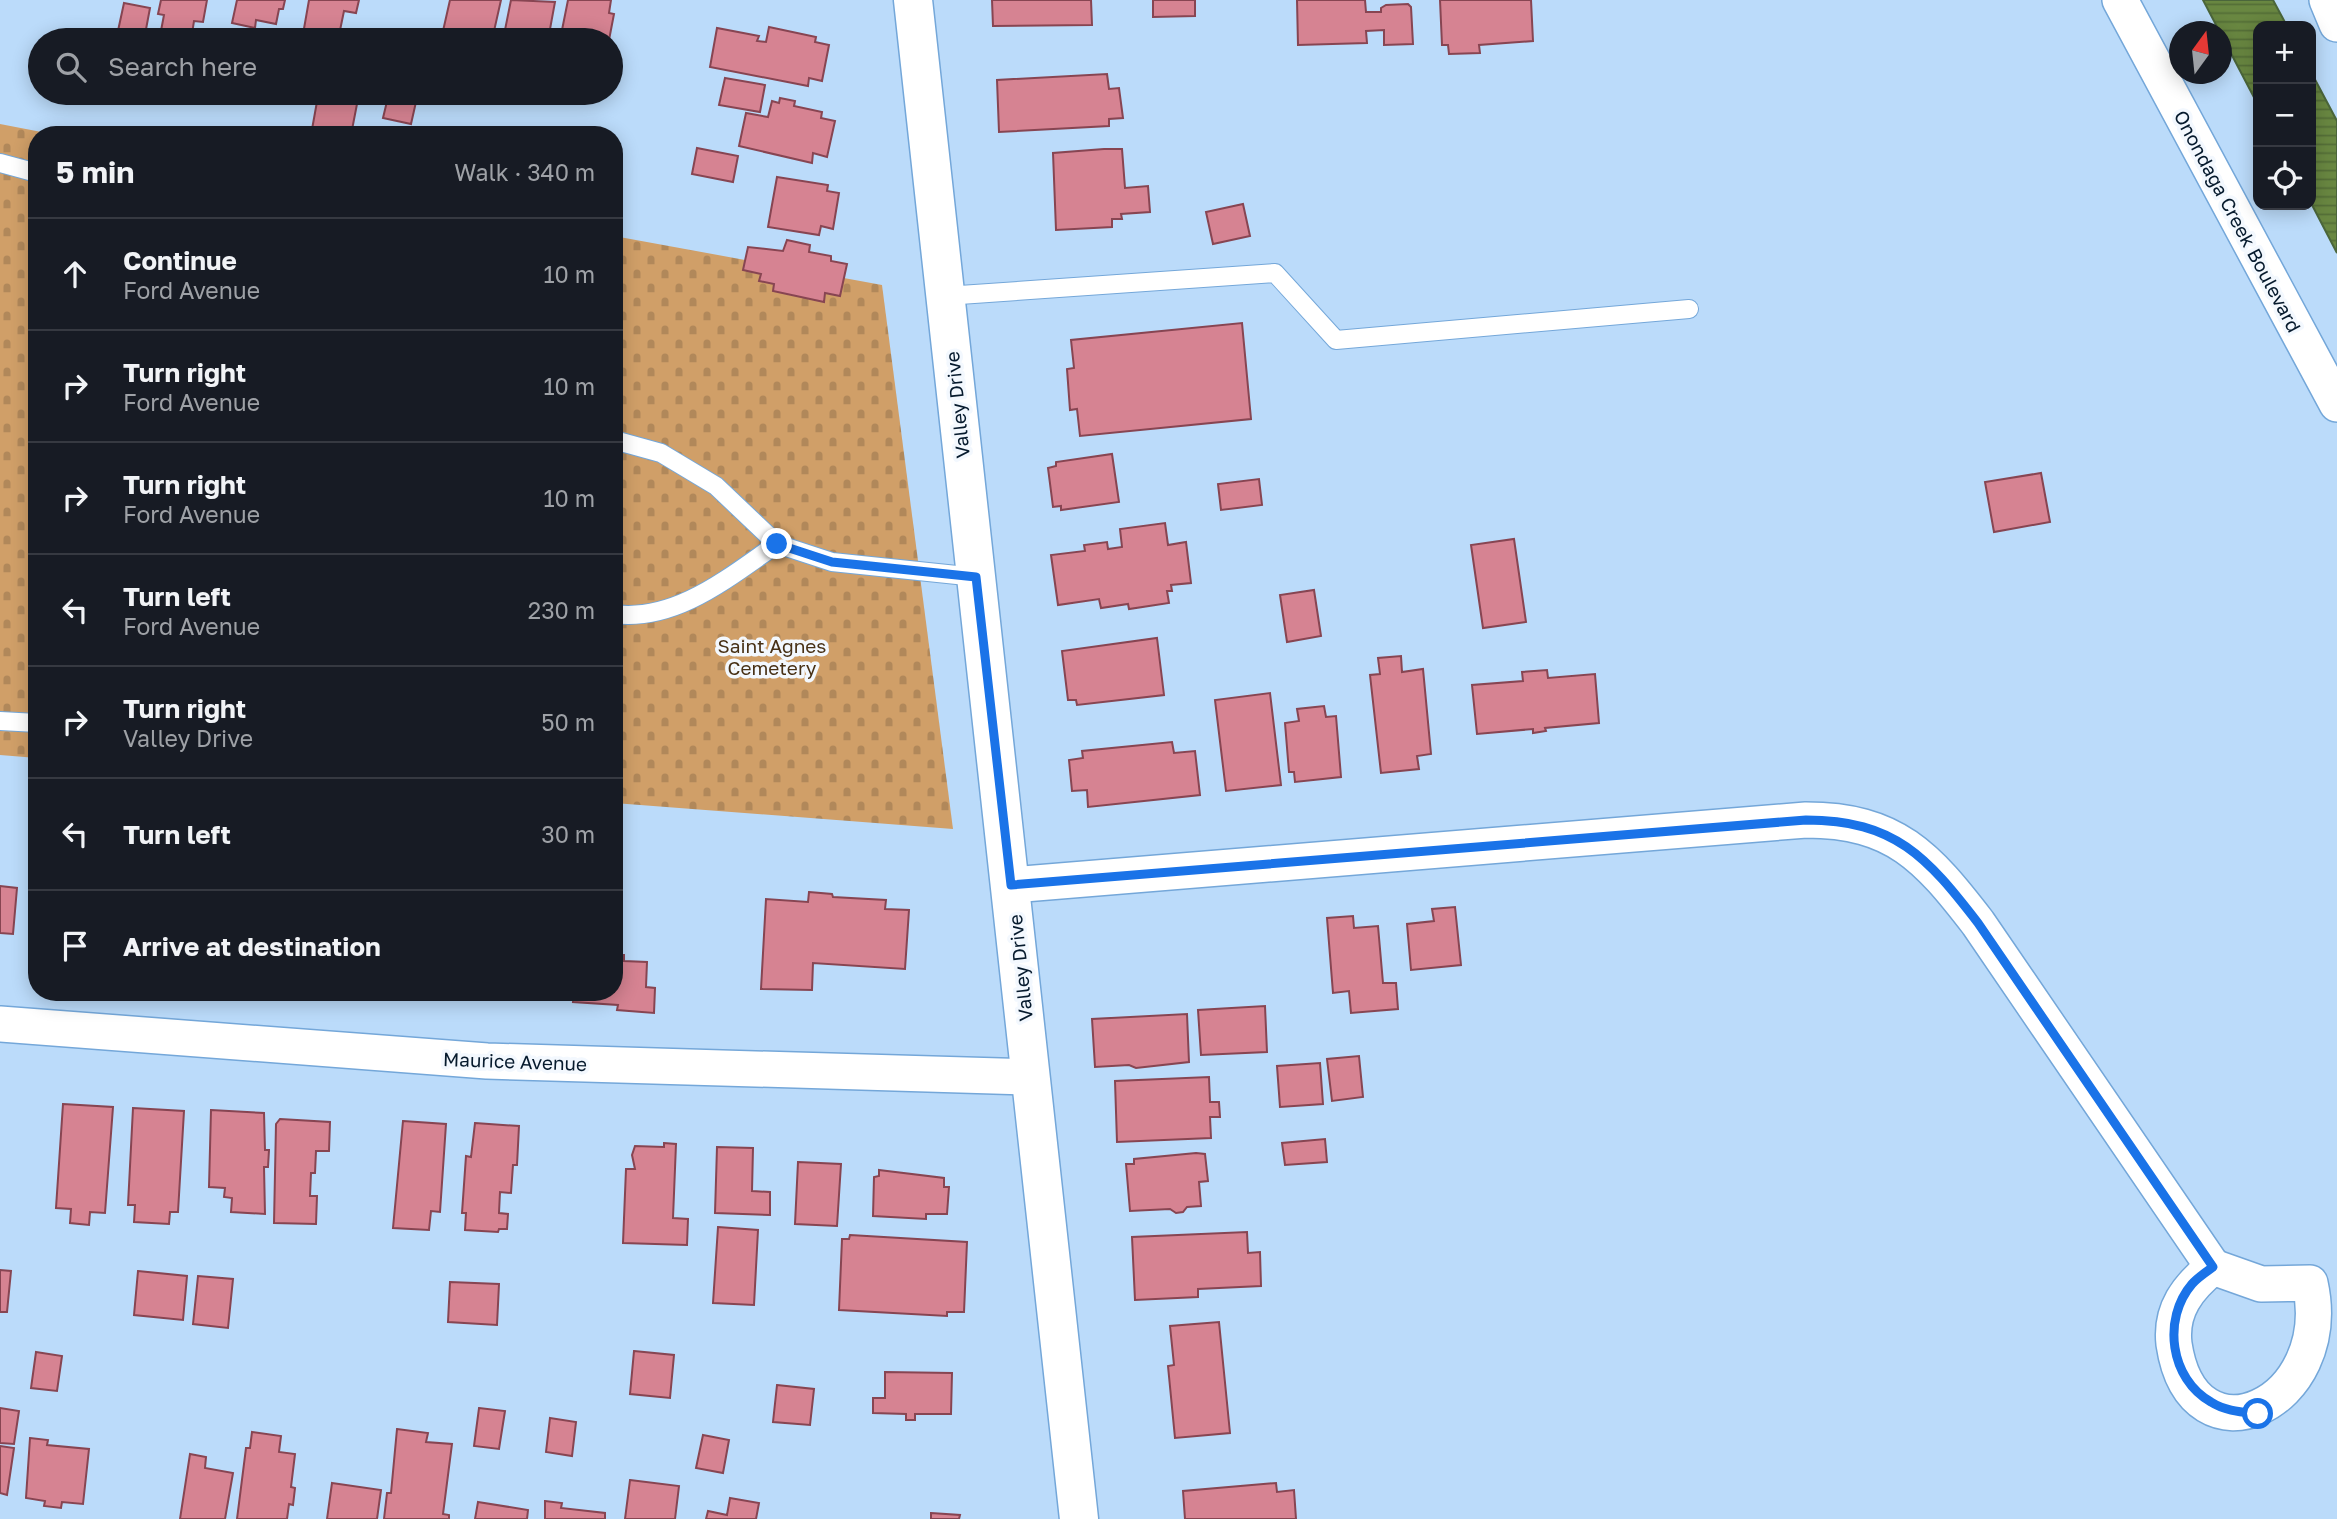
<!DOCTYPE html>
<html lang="en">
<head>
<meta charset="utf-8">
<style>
  body { margin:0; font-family:"Golos Text",sans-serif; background:#20242c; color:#f1f3f6 }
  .controls { position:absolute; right:21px; top:21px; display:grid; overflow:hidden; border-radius:14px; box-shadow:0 4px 18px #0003 }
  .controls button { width:63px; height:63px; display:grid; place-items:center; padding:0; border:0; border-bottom:2px solid #363941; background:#171b24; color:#f1f3f6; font:35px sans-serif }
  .compass { position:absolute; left:2169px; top:21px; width:63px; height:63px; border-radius:50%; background:#171b24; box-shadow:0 4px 18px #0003; rotate:15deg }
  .stop { position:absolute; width:21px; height:21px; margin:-16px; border:5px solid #1a73e8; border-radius:50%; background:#fff }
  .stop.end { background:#1a73e8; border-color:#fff; box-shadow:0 2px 7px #0008 }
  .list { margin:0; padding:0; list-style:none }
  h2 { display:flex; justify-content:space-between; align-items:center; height:91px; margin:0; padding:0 28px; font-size:30px }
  h2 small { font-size:23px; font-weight:400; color:#9ea1a6 }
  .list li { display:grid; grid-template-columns:46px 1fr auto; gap:21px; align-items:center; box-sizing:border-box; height:112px; padding:0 28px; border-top:2px solid #363941 }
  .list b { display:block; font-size:26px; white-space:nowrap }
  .list p { margin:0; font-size:23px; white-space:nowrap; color:#9ea1a6 }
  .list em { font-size:23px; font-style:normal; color:#9ea1a6 }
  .icon { flex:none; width:38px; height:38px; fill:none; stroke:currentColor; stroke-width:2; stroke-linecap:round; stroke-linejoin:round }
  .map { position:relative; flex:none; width:2337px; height:1519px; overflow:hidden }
  .search { position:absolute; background:#171b24; box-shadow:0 4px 18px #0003; left:28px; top:28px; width:595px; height:77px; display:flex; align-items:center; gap:18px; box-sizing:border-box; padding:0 24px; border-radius:38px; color:#9ea1a6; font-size:26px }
  .panel { position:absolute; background:#171b24; box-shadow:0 4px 18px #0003; left:28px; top:126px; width:595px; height:875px; border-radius:28px }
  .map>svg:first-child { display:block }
</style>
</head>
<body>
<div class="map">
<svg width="2337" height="1519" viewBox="0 0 2337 1519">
  <defs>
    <pattern id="cemetery-stones" width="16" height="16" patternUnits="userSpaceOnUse" patternTransform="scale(1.75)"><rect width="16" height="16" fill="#d09f68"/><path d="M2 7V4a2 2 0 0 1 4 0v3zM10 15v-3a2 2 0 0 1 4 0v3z" fill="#b1885a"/></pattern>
    <pattern id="water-rules" width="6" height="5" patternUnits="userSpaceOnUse" patternTransform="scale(1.75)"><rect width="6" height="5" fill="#698741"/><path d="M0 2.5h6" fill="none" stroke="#546e37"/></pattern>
  </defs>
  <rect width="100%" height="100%" fill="#bbdbfa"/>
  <!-- cemetery -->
  <g fill="url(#cemetery-stones)">
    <polygon points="0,124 57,135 37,135 37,758 0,755"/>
    <polygon points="614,236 882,285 953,829 614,803"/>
  </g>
  <!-- water -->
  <g fill="url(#water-rules)" stroke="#4b663b" stroke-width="2">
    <polygon points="2203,0 2273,0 2287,26 2258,26 2258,105"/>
    <polygon points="2311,72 2337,121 2337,253 2311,203"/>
  </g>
  <!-- building -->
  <g fill="#d68392" stroke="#874552" stroke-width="2">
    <polygon points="161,0 207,0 203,22 194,21 191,40 160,36 164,15 158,14"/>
    <polygon points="237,0 285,0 283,9 279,9 276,24 256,20 255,28 232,23"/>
    <polygon points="309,0 359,0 356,13 344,11 338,40 302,40"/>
    <polygon points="450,0 501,0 492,40 445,39 447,32 443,31"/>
    <polygon points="511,0 555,2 548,40 503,40"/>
    <polygon points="568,0 611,0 609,13 614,14 609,40 560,40"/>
    <polygon points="992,0 1091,0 1092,25 993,26"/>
    <polygon points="1153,0 1195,0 1195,16 1153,17"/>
    <polygon points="1297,0 1365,0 1366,12 1381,12 1381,8 1386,5 1408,4 1411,7 1413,44 1384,45 1384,30 1366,31 1367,43 1298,45"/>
    <polygon points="1440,0 1531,0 1533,41 1479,45 1480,53 1449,54 1448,45 1442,45"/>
    <polygon points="124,3 150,8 144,40 116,40"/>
    <polygon points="769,27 816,37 815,42 829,45 822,81 809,78 808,86 710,67 717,28 759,36 757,41 766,42"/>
    <polygon points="1107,74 1109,89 1119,88 1123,118 1109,119 1109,126 999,132 997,80"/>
    <polygon points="725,78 765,85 760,112 719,105"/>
    <polygon points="257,93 282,93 281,99"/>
    <polygon points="389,93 418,93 411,124 383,118"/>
    <polygon points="318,96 357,104 351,135 311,135"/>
    <polygon points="780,98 795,101 794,106 822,112 821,118 835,121 827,157 813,153 812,163 739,146 746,113 768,117 772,101 779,103"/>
    <polygon points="697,148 738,156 733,182 692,174"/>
    <polygon points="1104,149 1122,149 1125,188 1148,186 1150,212 1121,214 1122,219 1112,219 1112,227 1056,230 1053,153"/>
    <polygon points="777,177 828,185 827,191 839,193 833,229 821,226 819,235 768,227"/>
    <polygon points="1243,204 1250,236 1213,244 1206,212"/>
    <polygon points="787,240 810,245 809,252 831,256 831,261 847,264 840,296 825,293 824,302 773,291 774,284 759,281 761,274 743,270 748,247 783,251"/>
    <polygon points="1242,323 1251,419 1080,436 1077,409 1070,410 1067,369 1074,368 1071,340"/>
    <polygon points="1112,454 1119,502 1061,510 1061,506 1053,507 1048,468 1056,466 1056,462"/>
    <polygon points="2041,473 2050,522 1994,532 1985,482"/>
    <polygon points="1259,479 1262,505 1221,510 1218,484"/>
    <polygon points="1165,523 1168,545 1186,542 1191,583 1171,585 1172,591 1167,591 1169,603 1129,609 1128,604 1101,608 1099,599 1058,605 1051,555 1085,551 1084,545 1107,542 1108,549 1122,547 1120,529"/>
    <polygon points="1514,539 1526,622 1483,628 1471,545"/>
    <polygon points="1314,590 1321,636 1287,642 1280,595"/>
    <polygon points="1157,638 1164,695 1077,705 1076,700 1068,700 1062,651"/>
    <polygon points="1401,656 1402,672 1423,669 1431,754 1417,756 1419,769 1381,773 1370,675 1380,674 1378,658"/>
    <polygon points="1547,670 1548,678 1595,674 1599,723 1545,728 1546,731 1533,733 1533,729 1477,734 1472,685 1523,681 1522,672"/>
    <polygon points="1270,693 1281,785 1226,791 1215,700"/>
    <polygon points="1324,706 1326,717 1336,716 1341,777 1295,782 1294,772 1289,772 1285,723 1299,721 1297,709"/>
    <polygon points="1172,742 1174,753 1195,751 1200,795 1088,807 1087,790 1072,791 1069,760 1083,758 1082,751"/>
    <polygon points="33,879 37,879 37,936 30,935"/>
    <polygon points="0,886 17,888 13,934 0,933"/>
    <polygon points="809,892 832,894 833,897 886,900 885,909 909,910 905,969 813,963 812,990 761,989 766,899 808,902"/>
    <polygon points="1455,907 1461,965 1411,970 1407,924 1434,921 1432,909"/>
    <polygon points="1353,916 1354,928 1378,926 1383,983 1396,983 1398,1009 1351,1013 1349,991 1333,993 1327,918"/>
    <polygon points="614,955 624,955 624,961 647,962 646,987 655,988 654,1013 617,1010 618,1005 573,1002 574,992 614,992"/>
    <polygon points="1265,1006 1267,1052 1201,1055 1198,1010"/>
    <polygon points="1187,1014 1189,1062 1136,1068 1129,1065 1095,1067 1092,1019"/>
    <polygon points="1359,1056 1363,1097 1332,1101 1327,1059"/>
    <polygon points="1320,1063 1323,1104 1280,1107 1277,1066"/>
    <polygon points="1209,1077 1210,1102 1219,1102 1220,1117 1210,1117 1211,1138 1117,1142 1115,1081"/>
    <polygon points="63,1104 113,1107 105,1213 90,1212 89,1225 70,1223 71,1209 56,1208"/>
    <polygon points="133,1108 184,1111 178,1212 170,1212 169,1224 134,1222 135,1205 128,1205"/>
    <polygon points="211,1110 264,1113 265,1150 269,1150 268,1167 264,1167 265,1214 231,1212 232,1198 224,1197 225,1188 209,1187"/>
    <polygon points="280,1119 330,1122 329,1151 316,1151 315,1173 311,1173 310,1196 317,1196 316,1224 274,1223 276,1124"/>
    <polygon points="403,1121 446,1124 440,1212 431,1211 429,1230 393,1228"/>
    <polygon points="475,1123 519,1126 517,1165 513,1165 511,1193 500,1192 499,1213 508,1214 507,1229 499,1229 498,1232 465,1230 466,1213 462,1213 466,1156 471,1157"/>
    <polygon points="1325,1139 1327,1162 1285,1165 1282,1143"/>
    <polygon points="664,1143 676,1144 673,1218 688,1219 687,1245 623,1243 626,1169 635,1169 632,1155 635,1146 664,1147"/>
    <polygon points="717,1147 753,1148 752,1191 770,1192 770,1215 715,1213"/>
    <polygon points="1196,1153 1205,1154 1208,1181 1199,1182 1201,1206 1187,1207 1183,1212 1176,1213 1170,1209 1130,1211 1126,1164 1134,1164 1134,1159"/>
    <polygon points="798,1162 841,1164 837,1226 795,1224"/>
    <polygon points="879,1170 944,1178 944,1187 949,1187 947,1214 926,1214 926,1219 873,1216 874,1177 879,1176"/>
    <polygon points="718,1227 758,1230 754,1305 713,1303"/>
    <polygon points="1247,1232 1248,1253 1260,1252 1261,1286 1198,1289 1198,1297 1135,1300 1132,1237"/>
    <polygon points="850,1235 967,1242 964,1312 947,1312 947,1316 839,1310 842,1239 849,1239"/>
    <polygon points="0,1270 11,1271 7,1312 0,1312"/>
    <polygon points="138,1271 187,1276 183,1320 134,1315"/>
    <polygon points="198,1276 233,1279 228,1328 193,1324"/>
    <polygon points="450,1282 499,1284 497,1325 448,1322"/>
    <polygon points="1219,1322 1230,1433 1175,1438 1168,1366 1174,1365 1170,1326"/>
    <polygon points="634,1351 674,1355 670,1398 630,1394"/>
    <polygon points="36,1352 62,1356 57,1391 31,1388"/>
    <polygon points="885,1372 952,1373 951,1414 915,1414 915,1420 906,1420 906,1414 873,1413 873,1398 885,1398"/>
    <polygon points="777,1385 814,1389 810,1425 773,1422"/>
    <polygon points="0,1408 19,1411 14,1444 0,1443"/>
    <polygon points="479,1408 505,1411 499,1449 474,1446"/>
    <polygon points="550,1418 576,1422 572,1456 546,1452"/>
    <polygon points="397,1429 428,1433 426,1442 452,1444 443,1514 449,1515 449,1519 384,1519 387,1493 391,1493"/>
    <polygon points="252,1432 281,1436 279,1452 295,1454 291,1487 295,1488 293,1505 289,1504 287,1519 237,1519 246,1448 250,1448"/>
    <polygon points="703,1435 729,1440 723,1473 696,1468"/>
    <polygon points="30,1438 48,1440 47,1445 89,1449 83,1504 62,1502 61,1508 44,1506 45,1501 26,1498"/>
    <polygon points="0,1446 14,1448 7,1495 0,1493"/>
    <polygon points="190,1454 206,1457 205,1468 233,1473 225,1519 180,1519"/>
    <polygon points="630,1480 679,1486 675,1519 625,1519"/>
    <polygon points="332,1483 381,1490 377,1519 327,1519"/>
    <polygon points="1276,1483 1277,1492 1294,1490 1296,1519 1185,1519 1183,1491"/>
    <polygon points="730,1498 759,1503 756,1519 706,1519 708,1511 727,1515"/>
    <polygon points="545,1501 562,1503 561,1508 605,1513 605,1519 545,1519"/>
    <polygon points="478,1502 528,1510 527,1519 475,1519"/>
    <polygon points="931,1513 960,1515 959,1519 931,1519"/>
  </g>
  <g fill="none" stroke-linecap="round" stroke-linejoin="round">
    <defs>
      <g id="lane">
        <polyline points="0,163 37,173"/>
        <polyline points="945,296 1275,273 1336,340 1689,309"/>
        <polyline points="614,440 661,453 716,486 777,544 832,562 976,577"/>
        <path d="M614 614C676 622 729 577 777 544"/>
        <polyline points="0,721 37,723"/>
      </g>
      <g id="street">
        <polyline points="2120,0 2337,404"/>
        <polyline points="2327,0 2337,24"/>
        <path d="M1011 885 1806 820C1895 820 1927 857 1978 923L2213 1267"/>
        <polyline points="0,1024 487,1061 1031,1077"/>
        <path d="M2213 1267 2261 1284 2310 1283C2337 1405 2193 1471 2174 1344 2170 1310 2188 1287 2213 1267Z"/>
      </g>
      <polyline id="secondary" points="913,0 1079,1519"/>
    </defs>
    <!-- lane casing -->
    <use href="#lane" stroke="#74a7d9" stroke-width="20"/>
    <!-- street casing -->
    <use href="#street" stroke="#74a7d9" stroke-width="38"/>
    <!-- secondary casing -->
    <use href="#secondary" stroke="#74a7d9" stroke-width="41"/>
    <!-- lane -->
    <use href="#lane" stroke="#fff" stroke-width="18"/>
    <!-- street -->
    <use href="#street" stroke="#fff" stroke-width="35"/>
    <!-- secondary -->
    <use href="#secondary" stroke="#fff" stroke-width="38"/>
  </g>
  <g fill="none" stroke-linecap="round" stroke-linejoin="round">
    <!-- route -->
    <path stroke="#1a73e8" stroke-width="9" d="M777 544 832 562 976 577 1011 885 1806 820C1895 820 1927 857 1978 923L2213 1267C2206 1272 2197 1278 2192 1284 2162 1319 2170 1379 2211 1402 2225 1411 2241 1412 2258 1414"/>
  </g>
  <g text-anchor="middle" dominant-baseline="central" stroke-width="7" stroke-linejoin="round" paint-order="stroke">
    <!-- street labels -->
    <g font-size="19" fill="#061a2d" stroke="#f3f8fe">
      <text transform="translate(2238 221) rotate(62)">Onondaga Creek Boulevard</text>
      <text transform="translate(957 405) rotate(-96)">Valley Drive</text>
      <text transform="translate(1020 968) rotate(-96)">Valley Drive</text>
      <text transform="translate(515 1061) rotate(2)">Maurice Avenue</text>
    </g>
    <!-- park labels -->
    <g font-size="19" fill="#473015" stroke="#f3f8fe">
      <text x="772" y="645">Saint Agnes<tspan x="772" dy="22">Cemetery</tspan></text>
    </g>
  </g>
</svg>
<div class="controls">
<button>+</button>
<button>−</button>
<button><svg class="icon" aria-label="locate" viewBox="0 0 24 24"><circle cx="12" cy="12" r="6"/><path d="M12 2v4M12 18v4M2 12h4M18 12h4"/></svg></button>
</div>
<svg class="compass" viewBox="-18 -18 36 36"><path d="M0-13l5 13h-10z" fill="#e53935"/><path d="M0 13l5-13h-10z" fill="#9ea1a6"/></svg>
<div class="stop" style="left:2258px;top:1414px"></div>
<div class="stop end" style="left:777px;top:544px"></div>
<div class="search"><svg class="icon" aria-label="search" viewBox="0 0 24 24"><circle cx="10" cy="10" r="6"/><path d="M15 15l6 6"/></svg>Search here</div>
<section class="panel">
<h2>5 min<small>Walk · 340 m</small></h2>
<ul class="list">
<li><svg class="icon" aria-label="ahead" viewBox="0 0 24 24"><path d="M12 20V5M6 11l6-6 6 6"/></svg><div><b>Continue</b><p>Ford Avenue</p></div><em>10 m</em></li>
<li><svg class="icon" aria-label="right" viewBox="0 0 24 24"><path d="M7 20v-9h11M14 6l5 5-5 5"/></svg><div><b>Turn right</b><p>Ford Avenue</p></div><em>10 m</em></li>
<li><svg class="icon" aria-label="right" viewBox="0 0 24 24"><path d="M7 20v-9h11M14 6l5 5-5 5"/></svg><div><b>Turn right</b><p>Ford Avenue</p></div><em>10 m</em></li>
<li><svg class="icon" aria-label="left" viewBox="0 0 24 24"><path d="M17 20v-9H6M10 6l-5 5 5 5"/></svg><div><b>Turn left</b><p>Ford Avenue</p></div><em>230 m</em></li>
<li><svg class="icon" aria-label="right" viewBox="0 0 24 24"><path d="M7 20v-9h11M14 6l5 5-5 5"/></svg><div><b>Turn right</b><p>Valley Drive</p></div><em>50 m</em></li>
<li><svg class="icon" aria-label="left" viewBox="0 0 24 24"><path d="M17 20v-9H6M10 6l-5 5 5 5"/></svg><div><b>Turn left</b></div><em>30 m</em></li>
<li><svg class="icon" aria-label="arrive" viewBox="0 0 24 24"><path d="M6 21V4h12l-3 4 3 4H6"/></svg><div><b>Arrive at destination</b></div></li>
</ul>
</section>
</div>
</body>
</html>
